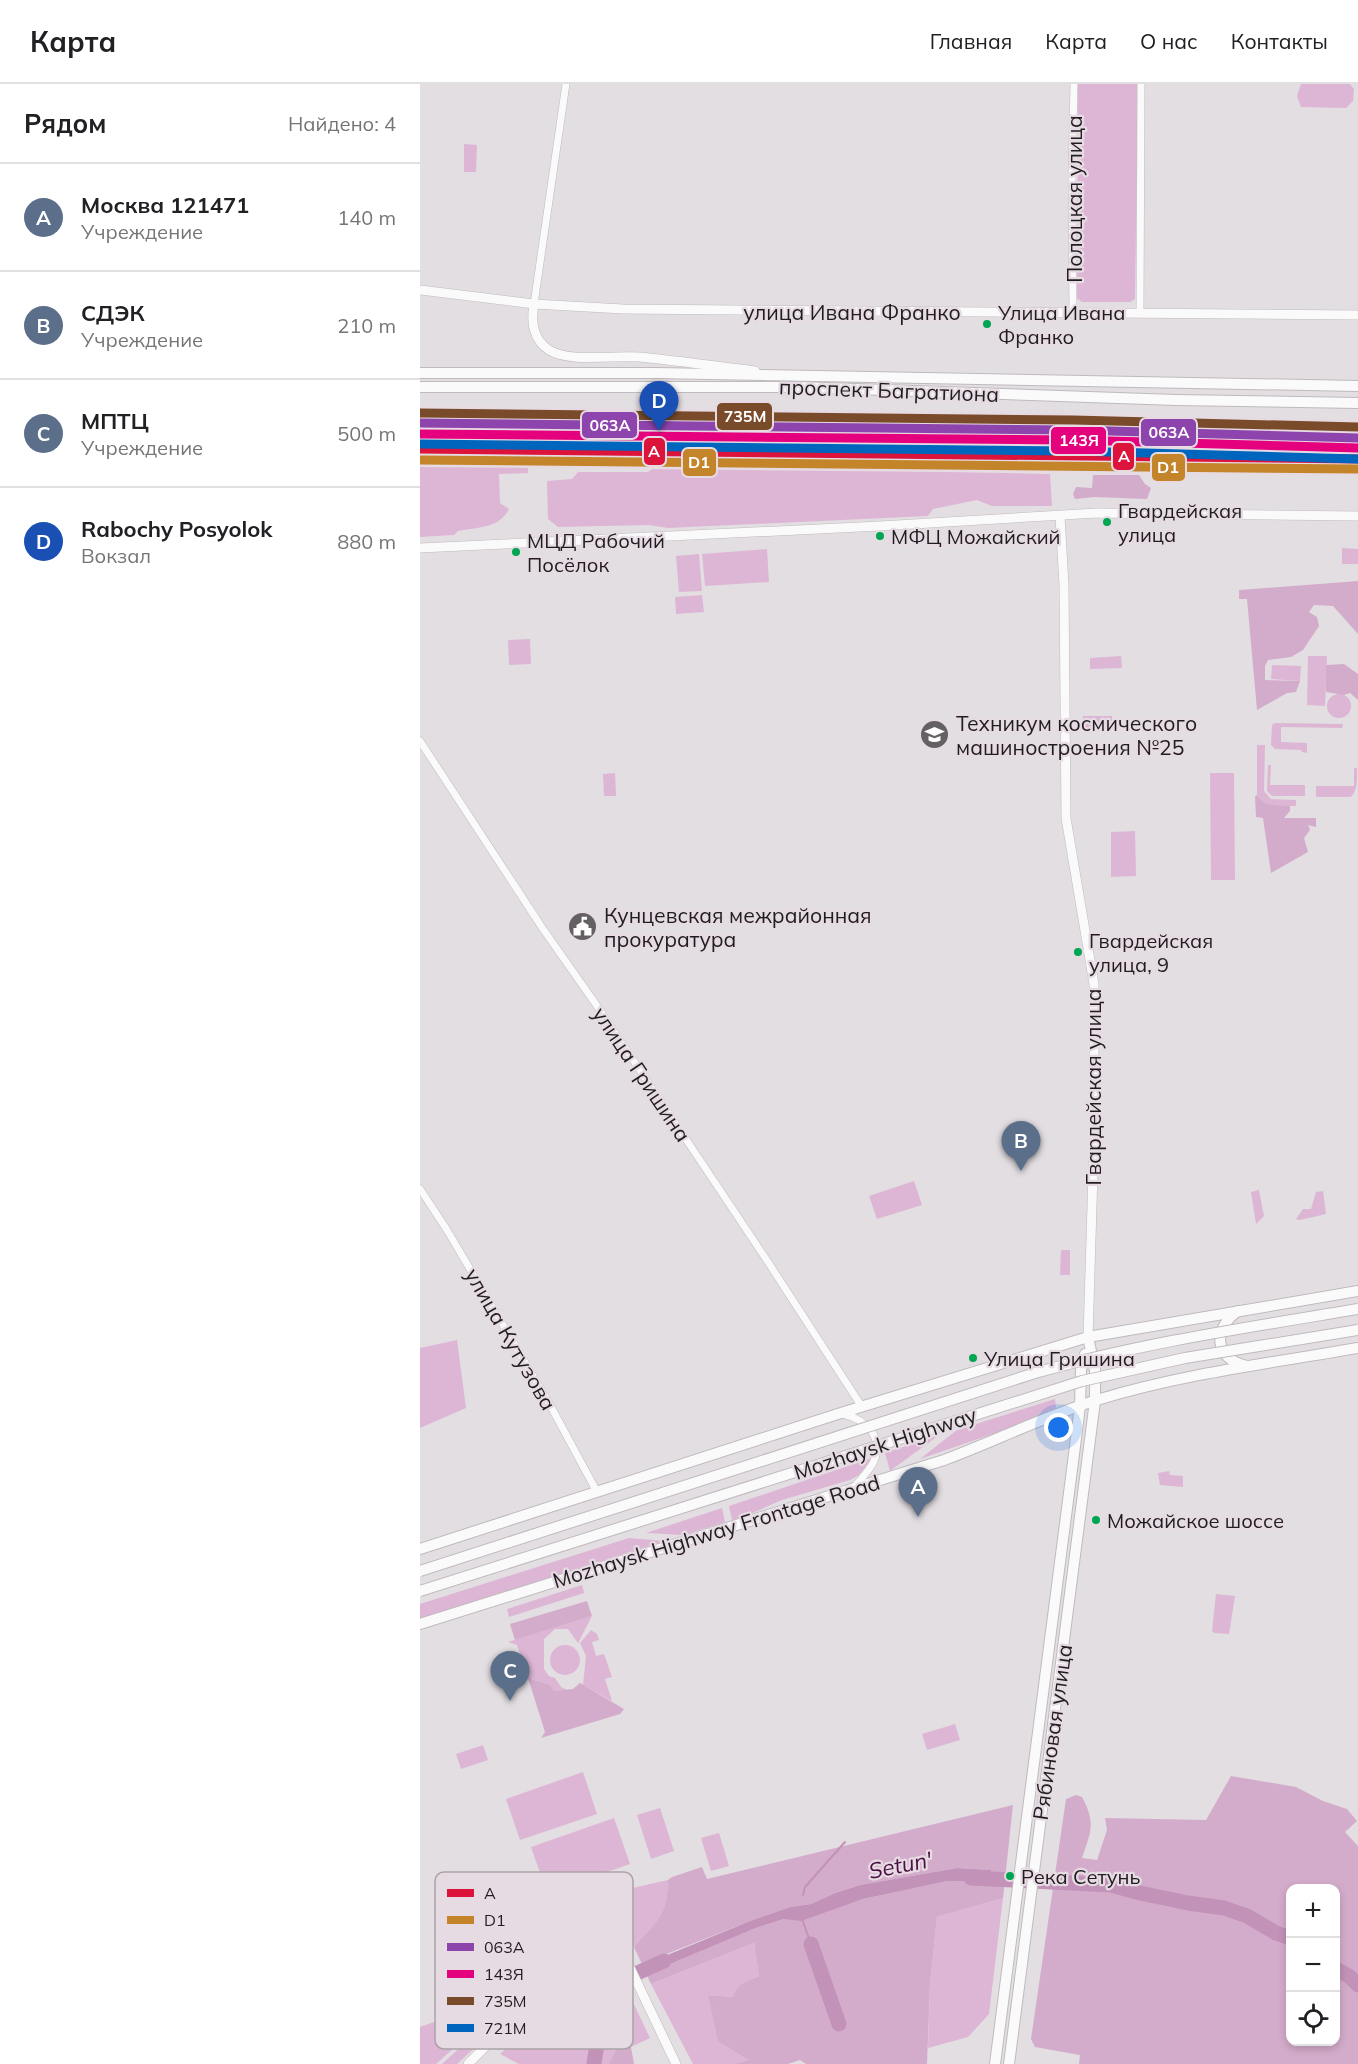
<!DOCTYPE html>
<html lang="ru">
<head>
<meta charset="utf-8">
<style>
  body { margin:0; font-family:Mulish,sans-serif; background:#f6f6f6; color:#202124 }
  .controls { position:absolute; right:18px; bottom:18px; display:grid; overflow:hidden; border-radius:12px; box-shadow:0 3px 9px #0003 }
  .controls button { width:54px; height:54px; display:grid; place-items:center; padding:0; border:0; border-bottom:2px solid #e0e0e0; background:#fff; color:#202124; font:30px sans-serif }
  .you { position:absolute; left:639px; top:1344px; width:21px; height:21px; margin:-15px; border:4px solid #fff; border-radius:50%; background:#1a73e8; box-shadow:0 0 0 9px #1a73e833 }
  .badge { display:grid; place-items:center; width:39px; height:39px; border-radius:50%; background:#7c3aed; color:#fff; font-size:20px; font-weight:700 }
  .pin { position:absolute; translate:-50% -50px; filter:drop-shadow(0 2px 3px #0008) }
  .pin::after { content:''; position:absolute; top:32px; width:21px; height:18px; background:inherit; clip-path:polygon(0 0,100% 0,50% 100%) }
  .list { margin:0; padding:0; list-style:none }
  h2 { display:flex; justify-content:space-between; align-items:center; height:78px; margin:0; padding:0 24px; font-size:26px }
  h2 small { font-size:20px; font-weight:400; color:#757577 }
  .list li { display:grid; grid-template-columns:39px 1fr auto; gap:18px; align-items:center; box-sizing:border-box; height:108px; padding:0 24px; border-top:2px solid #e0e0e0 }
  .list b { display:block; font-size:22px; white-space:nowrap }
  .list p { margin:0; font-size:20px; white-space:nowrap; color:#757577 }
  .list em { font-size:20px; font-style:normal; color:#757577 }
  .icon { flex:none; width:33px; height:33px; fill:none; stroke:currentColor; stroke-width:2; stroke-linecap:round; stroke-linejoin:round }
  .map { position:relative; flex:none; width:938px; height:1980px; overflow:hidden }
  header { display:flex; align-items:center; gap:36px; box-sizing:border-box; height:84px; padding:0 30px; background:#fff; border-bottom:2px solid #e0e0e0 }
  header strong { font-size:28px }
  nav { display:flex; gap:33px; margin-inline-start:auto; font-size:21px }
  main { display:flex }
  aside { flex:1; background:#fff }
  .map>svg:first-child { display:block }
</style>
</head>
<body>
<header>
<strong>Карта</strong>
<nav><a>Главная</a><a>Карта</a><a>О нас</a><a>Контакты</a></nav>
</header>
<main>
<aside>
<h2>Рядом<small>Найдено: 4</small></h2>
<ul class="list">
<li><span class="badge" style="background:#5c6f8a">A</span><div><b>Москва 121471</b><p>Учреждение</p></div><em>140 m</em></li>
<li><span class="badge" style="background:#5c6f8a">B</span><div><b>СДЭК</b><p>Учреждение</p></div><em>210 m</em></li>
<li><span class="badge" style="background:#5c6f8a">C</span><div><b>МПТЦ</b><p>Учреждение</p></div><em>500 m</em></li>
<li><span class="badge" style="background:#1a4fb4">D</span><div><b>Rabochy Posyolok</b><p>Вокзал</p></div><em>880 m</em></li>
</ul>
</aside>
<div class="map">
<svg width="938" height="1980" viewBox="0 0 938 1980">
  <rect width="100%" height="100%" fill="#e3dee2"/>
  <!-- green -->
  <g fill="#ddb6d5">
    <polygon points="658,0 718,0 715,215 710,218 662,218 657,214"/>
    <polygon points="881,0 930,0 934,5 933,17 926,24 881,23 877,12"/>
    <polygon points="44,60 57,61 56,88 44,88"/>
    <path d="M0 375H35L41 381H108V389L79 390 80 419 89 425C79 445 57 443 38 447L34 451 0 453Z"/>
    <polygon points="238,381 630,390 632,422 572,422 557,416 513,425 508,432 248,444 229,441 138,443 128,435 127,397 152,395 158,388 228,388"/>
    <polygon points="922,464 938,465 938,480 922,480"/>
    <polygon points="347,465 349,498 285,502 282,470"/>
    <polygon points="279,470 282,507 259,508 256,472"/>
    <polygon points="282,511 284,528 256,530 255,513"/>
    <polygon points="110,555 111,580 89,581 88,556"/>
    <polygon points="701,572 702,584 670,585 670,574"/>
    <polygon points="888,572 907,572 905,622 887,621"/>
    <polygon points="852,581 881,582 880,597 851,595"/>
    <circle cx="919" cy="622" r="12"/>
    <rect x="663" y="632" width="29" height="13"/>
    <polygon points="855,639 923,640 922,644 861,643 861,658 887,659 887,669 882,668 881,666 855,665 851,661 852,641"/>
    <path d="M837 661H845L844 707 851 715 876 716V722C861 722 845 724 837 711Z"/>
    <polygon points="848,681 851,681 850,701 885,701 885,712 852,712 847,707"/>
    <path d="M934 684H937C937 695 938 705 931 713H896V702H934Z"/>
    <polygon points="195,689 196,712 184,712 183,690"/>
    <polygon points="790,689 814,689 815,796 791,796"/>
    <polygon points="715,747 716,792 691,793 691,748"/>
    <polygon points="494,1097 502,1121 457,1135 449,1112"/>
    <polygon points="839,1106 844,1132 836,1140 831,1108"/>
    <polygon points="903,1107 906,1130 880,1136 876,1135 883,1125 891,1125 896,1108"/>
    <polygon points="641,1166 650,1166 650,1191 640,1191"/>
    <polygon points="37,1256 46,1324 0,1344 0,1264"/>
    <polygon points="635,1315 636,1324 610,1337 500,1375 537,1346"/>
    <polygon points="519,1351 470,1387 465,1369"/>
    <polygon points="452,1374 439,1391 430,1396 362,1416 330,1430 312,1436 309,1422"/>
    <polygon points="749,1387 750,1391 763,1392 763,1403 740,1401 738,1389"/>
    <polygon points="302,1424 305,1438 263,1451 226,1449"/>
    <polygon points="209,1454 244,1457 0,1535 0,1520"/>
    <polygon points="162,1501 164,1509 89,1533 87,1525"/>
    <polygon points="796,1510 815,1512 809,1550 794,1549 792,1547"/>
    <polygon points="172,1532 158,1559 148,1545 135,1545 124,1555 124,1585 129,1592 135,1594 141,1603 147,1606 134,1607 129,1601 108,1594 97,1561 88,1558"/>
    <polygon points="171,1546 177,1550 179,1556 172,1558 176,1572 184,1570 192,1593 185,1595 192,1617 163,1601 166,1572 160,1559"/>
    <circle cx="145" cy="1576" r="15"/>
    <polygon points="535,1640 540,1656 507,1666 502,1650"/>
    <polygon points="63,1661 68,1676 41,1685 36,1670"/>
    <polygon points="163,1688 177,1730 100,1756 86,1715"/>
    <polygon points="240,1724 254,1767 231,1775 217,1731"/>
    <polygon points="194,1734 210,1780 127,1809 111,1763"/>
    <polygon points="299,1749 309,1782 291,1787 281,1754"/>
    <path d="M248 1796C247 1833 237 1836 214 1863L201 1841 176 1838 155 1850 129 1868 118 1836 208 1805Z"/>
    <polygon points="583,1814 569,1930 548,1953 508,1964 510,1901 517,1833"/>
    <polygon points="334,1859 339,1892 319,1901 312,1913 288,1911 329,1976 312,1980 273,1980 231,1900"/>
    <polygon points="187,1880 196,1883 230,1954 211,1963 196,1965 189,1980 99,1980 80,1970 174,1887"/>
    <polygon points="39,1929 53,1947 16,1980 0,1980 0,1943"/>
    <polygon points="56,1949 62,1957 37,1980 22,1980"/>
  </g>
  <!-- forest -->
  <g fill="#d4accb" fill-rule="evenodd">
    <polygon points="673,391 719,391 725,400 731,404 727,415 674,413 655,415 653,410 656,403 672,404"/>
    <polygon points="938,497 938,550 913,522 894,521 889,528 897,533 899,542 883,566 871,573 848,576 845,582 845,596 880,597 876,608 867,609 837,626 827,515 819,515 819,506"/>
    <polygon points="924,580 938,590 938,616 930,609 924,611 906,608 906,581"/>
    <path d="M837 711C845 723 856 721 870 722V727L864 734H896V743L888 741 890 746 884 754 888 768 851 789 843 734 836 733 835 713Z"/>
    <polygon points="167,1517 172,1532 95,1556 90,1540"/>
    <polygon points="108,1594 130,1601 134,1607 153,1605 160,1599 204,1625 200,1630 121,1654 125,1648"/>
    <path d="M811 1692 876 1703 903 1717 927 1725 937 1737 925 1748 938 1762V1980H659L660 1971 615 1963 611 1955 646 1715 656 1711 662 1713C676 1739 671 1747 662 1774L677 1776 687 1746 685 1734 786 1736ZM870 1804H916V1958H870Z"/>
    <path d="M593 1721 583 1814 517 1833 510 1901 507 1980H386L380 1976 368 1980H312L329 1976 298 1957 288 1911 312 1913 319 1901 339 1892 334 1859 231 1900 214 1863C237 1836 247 1833 248 1796L252 1793 282 1783 287 1795ZM537 1784 570 1786 569 1798 528 1797 443 1815 383 1835H364L336 1844 243 1883 229 1891 223 1882 249 1869 330 1837 370 1823 391 1820 415 1809 440 1801Z"/>
    <polygon points="211,1963 214,1980 189,1980 196,1965"/>
  </g>
  <!-- water -->
  <polygon fill="#c392b9" points="537,1784 571,1786 569,1798 528,1797 443,1815 381,1837 364,1835 336,1844 243,1883 228,1891 223,1881 330,1837 370,1823 391,1820 415,1809 440,1801"/>
  <g fill="none" stroke-linecap="round" stroke-linejoin="round">
    <!-- stream -->
    <g stroke="#c392b9" stroke-width="2">
      <polyline points="383,1811 385,1803 425,1758"/>
      <polyline points="382,1835 391,1860"/>
    </g>
    <!-- river -->
    <g stroke="#c392b9" stroke-width="15">
      <polyline points="551,1794 691,1801 720,1809 768,1819 804,1824 827,1832 856,1849 870,1854"/>
      <polyline points="391,1860 419,1940"/>
      <polyline points="916,1885 929,1892 938,1901"/>
      <path d="M174 1980C175 1972 177 1964 177 1956 177 1938 171 1918 184 1904L244 1877"/>
    </g>
    <defs>
      <g id="minor">
        <polyline points="114,220 146,0"/>
        <polyline points="720,229 721,0"/>
        <polyline points="653,230 652,91 654,0"/>
        <polyline points="0,657 123,845 175,919 348,1178 442,1323"/>
        <polyline points="0,1105 27,1146 129,1319 177,1408"/>
        <path d="M423 1330C447 1336 465 1354 453 1379 448 1388 441 1395 435 1402"/>
      </g>
      <g id="tertiary">
        <polyline points="0,206 114,220 203,225 938,231"/>
        <path d="M114 220C111 237 113 256 129 266 150 279 194 271 220 273 258 277 296 282 335 287"/>
        <polyline points="640,432 644,501 646,734 674,900 674,1056 668,1253"/>
        <polyline points="0,464 460,442 677,429 938,432"/>
        <polyline points="48,1980 132,1896 175,1860 188,1857 197,1861 203,1869 256,1980"/>
      </g>
      <g id="secondary">
        <path d="M818 1227C792 1245 794 1275 827 1282"/>
        <polyline points="0,1465 421,1329 668,1253 938,1207"/>
        <path d="M0 1540 524 1376C575 1357 625 1332 677 1316 762 1290 851 1279 938 1264"/>
        <polyline points="575,1980 653,1378 660,1322 661,1286 665,1270"/>
        <polyline points="589,1980 675,1317 675,1286 668,1253"/>
      </g>
      <g id="primary">
        <polyline points="0,289 236,289 938,302"/>
        <polyline points="0,303 376,303 756,316 938,319"/>
      </g>
    </defs>
    <!-- minor casing -->
    <use href="#minor" stroke="#bebabd" stroke-width="8"/>
    <!-- tertiary casing -->
    <use href="#tertiary" stroke="#bebabd" stroke-width="10"/>
    <!-- secondary casing -->
    <use href="#secondary" stroke="#bebabd" stroke-width="12"/>
    <!-- primary casing -->
    <use href="#primary" stroke="#bebabd" stroke-width="12"/>
    <!-- minor -->
    <use href="#minor" stroke="#fbfafb" stroke-width="7"/>
    <!-- tertiary -->
    <use href="#tertiary" stroke="#fbfafb" stroke-width="9"/>
    <!-- secondary -->
    <use href="#secondary" stroke="#fbfafb" stroke-width="10"/>
    <!-- primary -->
    <use href="#primary" stroke="#fbfafb" stroke-width="10"/>
    <defs>
      <g id="primary-bridge">
        <path d="M0 1487 615 1289C721 1259 830 1243 938 1225"/>
        <polyline points="0,1507 662,1297 765,1274 938,1246"/>
      </g>
    </defs>
    <!-- primary-bridge casing -->
    <use href="#primary-bridge" stroke="#bebabd" stroke-width="12" stroke-linecap="butt"/>
    <!-- primary-bridge -->
    <use href="#primary-bridge" stroke="#fbfafb" stroke-width="10"/>
    <defs>
      <polyline id="rail-1" points="0,365 938,375"/>
      <polyline id="rail-2" points="0,376 938,385"/>
      <polyline id="rail-3" points="0,339 653,346 938,354"/>
      <polyline id="rail-4" points="0,350 653,356 938,364"/>
      <polyline id="rail-5" points="0,329 653,336 938,343"/>
      <polyline id="rail-6" points="0,360 653,367 937,375"/>
    </defs>
    <!-- rail-1 casing -->
    <use href="#rail-1" stroke="#e6dbe3" stroke-width="14"/>
    <!-- rail-2 casing -->
    <use href="#rail-2" stroke="#e6dbe3" stroke-width="14"/>
    <!-- rail-3 casing -->
    <use href="#rail-3" stroke="#e6dbe3" stroke-width="14"/>
    <!-- rail-4 casing -->
    <use href="#rail-4" stroke="#e6dbe3" stroke-width="14"/>
    <!-- rail-5 casing -->
    <use href="#rail-5" stroke="#e6dbe3" stroke-width="14"/>
    <!-- rail-6 casing -->
    <use href="#rail-6" stroke="#e6dbe3" stroke-width="14"/>
    <!-- rail-1 -->
    <use href="#rail-1" stroke="#dc143c" stroke-width="9"/>
    <!-- rail-2 -->
    <use href="#rail-2" stroke="#c4852a" stroke-width="9"/>
    <!-- rail-3 -->
    <use href="#rail-3" stroke="#8e44ad" stroke-width="9"/>
    <!-- rail-4 -->
    <use href="#rail-4" stroke="#e5007d" stroke-width="9"/>
    <!-- rail-5 -->
    <use href="#rail-5" stroke="#7a4b2a" stroke-width="9"/>
    <!-- rail-6 -->
    <use href="#rail-6" stroke="#0065bd" stroke-width="9"/>
  </g>
  <!-- icons -->
  <defs>
    <symbol id="university-disc" viewBox="-11 -11 22 22"><circle r="9.5" fill="#646063" stroke="#e6dbe3"/><path d="M0-5L7-2L0 1L-7-2ZM-4 1L0 2.5L4 1V4Q0 6-4 4Z" fill="#fff"/></symbol>
    <symbol id="civic-disc" viewBox="-11 -11 22 22"><circle r="9.5" fill="#646063" stroke="#e6dbe3"/><path d="M-.6-6.5H3V-4.5H.6V-3L4-1V1h2V6H-6V1h2V-1L-.6-3ZM-1.2 2.5V6h2.4V2.5Z" fill="#fff"/></symbol>
  </defs>
  <g fill-rule="evenodd">
    <use href="#university-disc" x="498" y="634" width="33" height="33"/>
    <use href="#civic-disc" x="146" y="826" width="33" height="33"/>
  </g>
  <!-- markers -->
  <g fill="#00a651" stroke="#e6dbe3" stroke-width="2">
    <circle cx="567" cy="240" r="5"/>
    <circle cx="687" cy="438" r="5"/>
    <circle cx="460" cy="452" r="5"/>
    <circle cx="96" cy="468" r="5"/>
    <circle cx="658" cy="868" r="5"/>
    <circle cx="553" cy="1274" r="5"/>
    <circle cx="676" cy="1436" r="5"/>
    <circle cx="590" cy="1792" r="5"/>
  </g>
  <g text-anchor="middle" dominant-baseline="central" stroke-width="4.5" stroke-linejoin="round" paint-order="stroke">
    <!-- bus labels -->
    <g font-size="20" fill="#201c1f" stroke="#e6dbe3" text-anchor="start">
      <text x="578" y="228">Улица Ивана<tspan x="578" dy="24">Франко</tspan></text>
      <text x="698" y="426">Гвардейская<tspan x="698" dy="24">улица</tspan></text>
      <text x="471" y="452">МФЦ Можайский</text>
      <text x="107" y="456">МЦД Рабочий<tspan x="107" dy="24">Посёлок</tspan></text>
      <text x="669" y="856">Гвардейская<tspan x="669" dy="24">улица, 9</tspan></text>
      <text x="564" y="1274">Улица Гришина</text>
      <text x="687" y="1436">Можайское шоссе</text>
      <text x="601" y="1792">Река Сетунь</text>
    </g>
    <!-- street labels -->
    <g font-size="21" fill="#201c1f" stroke="#e6dbe3">
      <text transform="translate(654 115) rotate(-90)">Полоцкая улица</text>
      <text x="432" y="228">улица Ивана Франко</text>
      <text transform="translate(469 306) rotate(2)">проспект Багратиона</text>
      <text transform="translate(222 990) rotate(56)">улица Гришина</text>
      <text transform="translate(673 1003) rotate(-90)">Гвардейская улица</text>
      <text transform="translate(91 1255) rotate(60)">улица Кутузова</text>
      <text transform="translate(465 1359) rotate(-18)">Mozhaysk Highway</text>
      <text transform="translate(296 1447) rotate(-17)">Mozhaysk Highway Frontage Road</text>
      <text transform="translate(632 1648) rotate(-82)">Рябиновая улица</text>
    </g>
    <!-- poi labels -->
    <g font-size="21" fill="#201c1f" stroke="#e6dbe3" text-anchor="start">
      <text x="536" y="639">Техникум космического<tspan x="536" dy="24">машиностроения №25</tspan></text>
      <text x="184" y="831">Кунцевская межрайонная<tspan x="184" dy="24">прокуратура</tspan></text>
    </g>
    <!-- water labels -->
    <g font-size="22" font-style="italic" fill="#4c0f43" stroke="#e6dbe3">
      <text transform="translate(480 1781) rotate(-11)">Setun'</text>
    </g>
  </g>
  <!-- legend -->
  <rect x="15" y="1788" width="198" height="177" rx="9" fill="#e6dbe3" stroke="#aba2a8" stroke-width="1.5"/>
  <rect x="27" y="1805" width="27" height="8" fill="#dc143c"/>
  <rect x="27" y="1832" width="27" height="8" fill="#c4852a"/>
  <rect x="27" y="1859" width="27" height="8" fill="#8e44ad"/>
  <rect x="27" y="1886" width="27" height="8" fill="#e5007d"/>
  <rect x="27" y="1913" width="27" height="8" fill="#7a4b2a"/>
  <rect x="27" y="1940" width="27" height="8" fill="#0065bd"/>
  <g font-size="16" fill="#201c1f">
    <text x="64" y="1815">A</text>
    <text x="64" y="1842">D1</text>
    <text x="64" y="1869">063А</text>
    <text x="64" y="1896">143Я</text>
    <text x="64" y="1923">735М</text>
    <text x="64" y="1950">721М</text>
  </g>
  <g stroke="#e6dbe3" stroke-width="2">
    <rect x="296" y="318" width="57" height="29" rx="6" fill="#7a4b2a"/>
    <rect x="161" y="327" width="57" height="28" rx="6" fill="#8e44ad"/>
    <rect x="720" y="334" width="57" height="29" rx="6" fill="#8e44ad"/>
    <rect x="630" y="342" width="57" height="29" rx="6" fill="#e5007d"/>
    <rect x="223" y="353" width="23" height="29" rx="6" fill="#dc143c"/>
    <rect x="692" y="358" width="23" height="29" rx="6" fill="#dc143c"/>
    <rect x="262" y="364" width="35" height="29" rx="6" fill="#c4852a"/>
    <rect x="731" y="369" width="35" height="29" rx="6" fill="#c4852a"/>
  </g>
  <g font-size="16" text-anchor="middle" font-weight="bold" fill="#fff">
    <text x="325" y="338">735М</text>
    <text x="190" y="347">063А</text>
    <text x="749" y="354">063А</text>
    <text x="659" y="362">143Я</text>
    <text x="234" y="373">A</text>
    <text x="704" y="378">A</text>
    <text x="279" y="384">D1</text>
    <text x="748" y="389">D1</text>
  </g>
</svg>
<div class="controls">
<button>+</button>
<button>−</button>
<button><svg class="icon" aria-label="locate" viewBox="0 0 24 24"><circle cx="12" cy="12" r="6"/><path d="M12 2v4M12 18v4M2 12h4M18 12h4"/></svg></button>
</div>
<div class="you"></div>
<div class="pin badge" style="left:498px;top:1433px;background:#5c6f8a">A</div>
<div class="pin badge" style="left:601px;top:1087px;background:#5c6f8a">B</div>
<div class="pin badge" style="left:90px;top:1617px;background:#5c6f8a">C</div>
<div class="pin badge" style="left:239px;top:347px;background:#1a4fb4">D</div>
</div>
</main>
</body>
</html>
